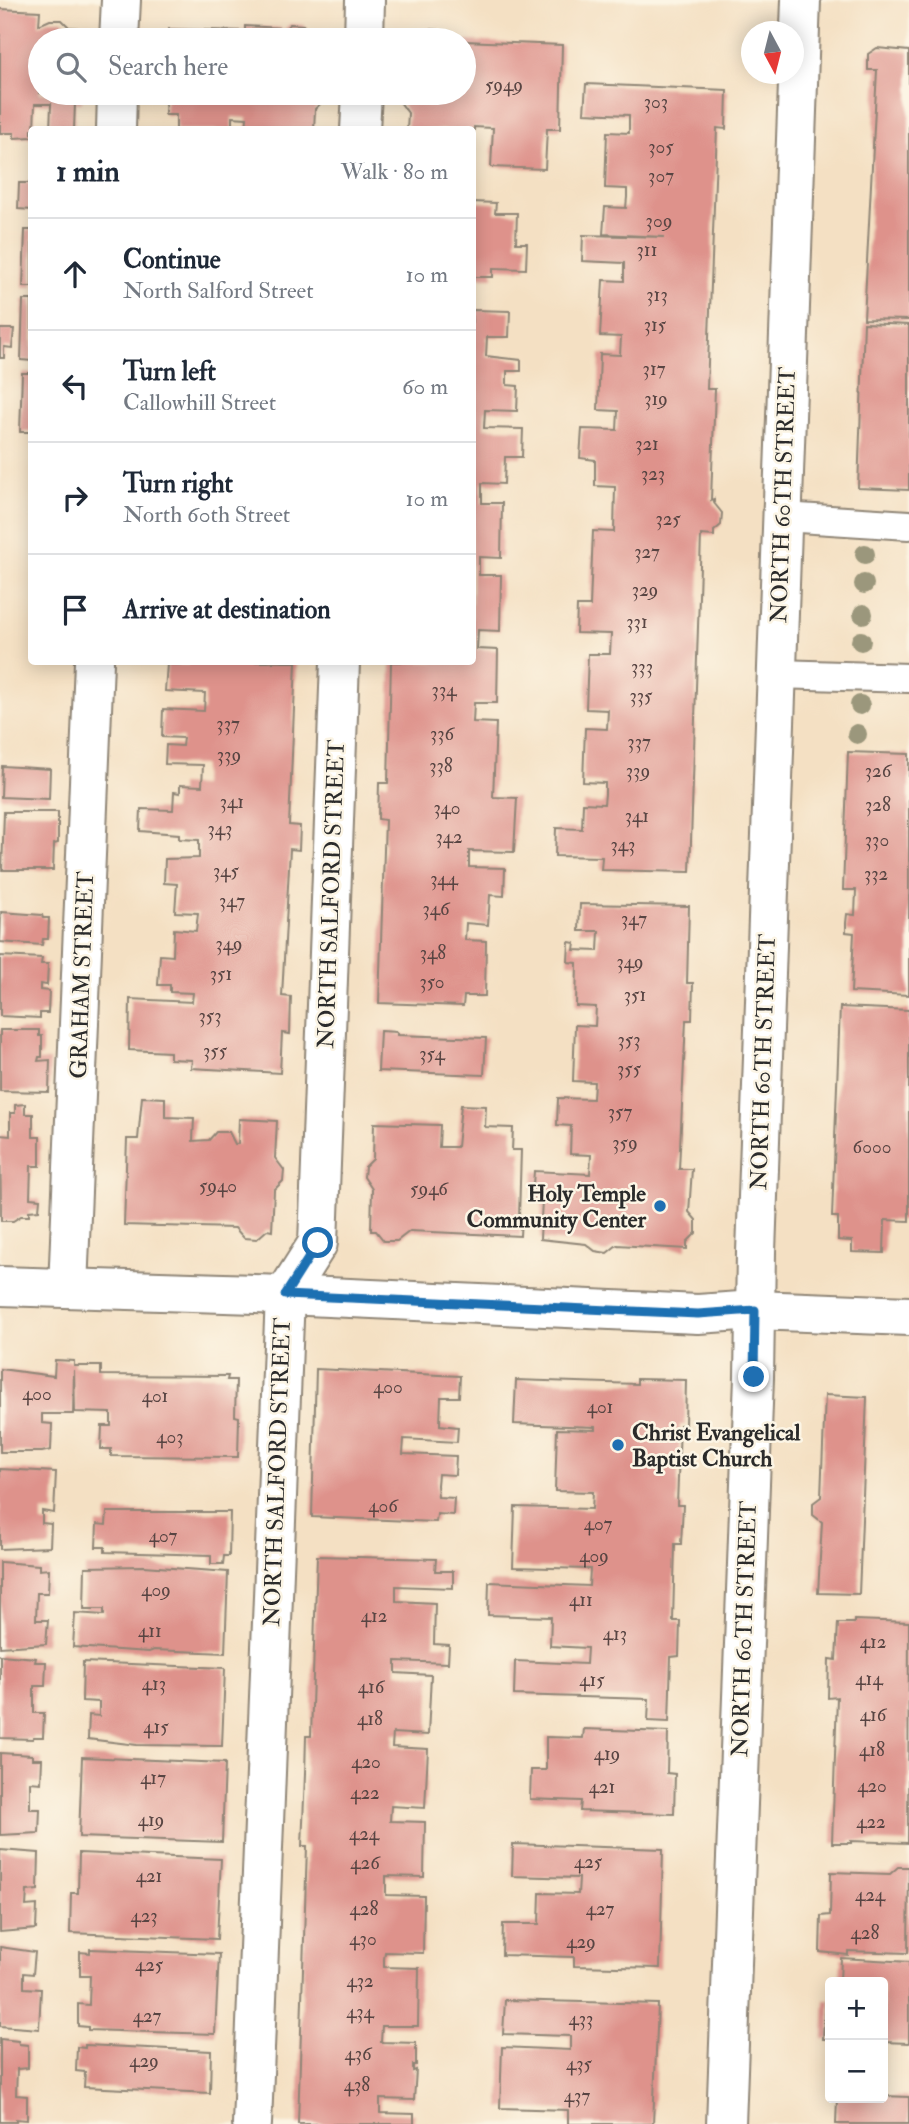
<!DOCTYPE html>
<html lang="en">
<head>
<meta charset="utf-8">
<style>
  body { margin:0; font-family:"IM FELL Double Pica",serif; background:#f6f6f7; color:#1f2937 }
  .controls { position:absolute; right:21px; bottom:21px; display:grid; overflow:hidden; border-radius:7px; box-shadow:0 4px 18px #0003 }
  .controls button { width:63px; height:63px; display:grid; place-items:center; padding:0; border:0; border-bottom:2px solid #e0e1e3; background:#fff; color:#1f2937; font:35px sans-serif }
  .compass { position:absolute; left:741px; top:21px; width:63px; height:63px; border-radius:50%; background:#fff; box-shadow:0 4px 18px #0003; rotate:173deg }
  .stop { position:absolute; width:21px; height:21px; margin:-16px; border:5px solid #1f6fb2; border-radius:50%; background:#fff }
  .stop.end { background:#1f6fb2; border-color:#fff; box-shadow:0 2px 7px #0008 }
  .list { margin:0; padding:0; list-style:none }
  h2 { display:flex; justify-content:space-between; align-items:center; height:91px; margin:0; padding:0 28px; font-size:30px }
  h2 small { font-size:23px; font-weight:400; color:#747a83 }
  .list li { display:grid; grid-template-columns:46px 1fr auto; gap:21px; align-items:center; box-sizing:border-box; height:112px; padding:0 28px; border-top:2px solid #e0e1e3 }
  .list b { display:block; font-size:26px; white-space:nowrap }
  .list p { margin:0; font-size:23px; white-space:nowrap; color:#747a83 }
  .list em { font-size:23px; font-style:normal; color:#747a83 }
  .icon { flex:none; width:38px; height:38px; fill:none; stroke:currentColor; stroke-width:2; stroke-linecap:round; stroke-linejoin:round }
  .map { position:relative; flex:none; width:909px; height:2124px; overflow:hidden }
  .search { position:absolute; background:#fff; box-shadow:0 4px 18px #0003; left:28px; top:28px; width:448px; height:77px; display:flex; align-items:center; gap:18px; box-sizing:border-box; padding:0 24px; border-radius:38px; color:#747a83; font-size:26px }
  .panel { position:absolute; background:#fff; box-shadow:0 4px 18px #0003; left:28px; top:126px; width:448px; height:539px; border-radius:7px }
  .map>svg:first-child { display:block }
</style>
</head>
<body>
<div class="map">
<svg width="909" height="2124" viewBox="0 0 909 2124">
  <rect width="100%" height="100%" fill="#fcf5e5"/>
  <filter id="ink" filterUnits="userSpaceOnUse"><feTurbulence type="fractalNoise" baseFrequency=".0143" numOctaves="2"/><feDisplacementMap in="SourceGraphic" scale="14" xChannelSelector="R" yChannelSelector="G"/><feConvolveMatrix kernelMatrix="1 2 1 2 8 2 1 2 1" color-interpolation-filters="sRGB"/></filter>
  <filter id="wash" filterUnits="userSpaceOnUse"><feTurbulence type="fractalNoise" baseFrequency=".00686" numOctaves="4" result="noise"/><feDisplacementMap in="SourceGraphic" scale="28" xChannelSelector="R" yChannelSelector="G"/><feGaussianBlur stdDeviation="1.57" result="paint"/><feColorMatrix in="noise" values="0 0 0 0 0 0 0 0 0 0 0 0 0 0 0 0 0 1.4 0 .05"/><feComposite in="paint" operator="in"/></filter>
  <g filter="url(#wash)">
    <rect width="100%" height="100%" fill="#f4e0c3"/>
    <g id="blocks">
      <!-- building -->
      <g fill="#de928b">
        <polygon points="0,9 40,11 39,25 50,20 62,20 69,27 79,28 79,40 40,40 40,93 82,93 82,103 75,103 74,130 50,130 51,104 35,104 34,130 32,130 32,137 14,138 14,133 0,133"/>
        <polygon points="290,24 303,25 311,34 318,34 318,40 169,40 169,29 245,31 245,26 281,28 280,33"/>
        <polygon points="426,29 439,30 448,40 411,40 411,38 415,38"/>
        <polygon points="464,41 562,45 560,129 547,129 545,169 491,167 493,128 474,127 474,130 407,130 408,113 400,102 401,93 464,93"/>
        <polygon points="877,48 909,51 909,320 864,319 877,70 868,70 868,54"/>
        <polygon points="586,84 727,90 726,129 717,128 707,389 715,389 711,500 714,499 714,503 722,513 721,525 714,531 714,536 701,535 690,872 601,870 602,857 555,856 556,828 582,829 583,803 604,804 605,794 605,783 583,782 585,728 607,729 608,710 586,709 588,654 610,654 611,634 576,633 577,606 590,606 593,531 614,532 615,487 595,486 595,460 580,458 582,429 617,430 618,411 598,410 599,384 600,354 620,355 621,337 600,336 603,280 624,281 624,263 582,261 583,235 664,237 603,234 605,207 626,208 627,197 627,189 605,188 607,132 629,133 629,115 584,113"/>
        <polygon points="166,93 322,93 322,102 315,109 314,130 246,130 247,118 232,117 232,130 176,130 176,115 165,115"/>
        <polygon points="19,183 32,183 32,210 18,209"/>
        <polygon points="472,202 496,203 495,213 517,213 516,243 527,243 526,269 493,268 493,277 472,277"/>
        <polygon points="25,230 32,230 32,287 23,287"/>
        <polygon points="23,300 32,300 32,361 21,360"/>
        <polygon points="472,310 510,311 509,337 487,337 486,356 521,360 521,371 507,371 507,385 518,386 517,411 485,410 484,428 523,429 522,457 505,457 504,484 482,483 482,503 502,503 501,558 479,557 479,575 501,575 500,631 478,630 477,649 498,650 497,703 474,703 473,722 496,723 493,797 517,798 514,852 469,851 469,867 505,868 504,896 490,895 488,925 466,923 465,940 486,941 485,996 464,996 463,1006 379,1003 385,820 378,819 379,783 388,783 391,662 472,662"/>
        <polygon points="864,323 909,325 909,490 858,488"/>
        <polygon points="0,329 14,329 12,348 4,347 4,358 0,358"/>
        <polygon points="22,373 32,373 32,432 20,432"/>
        <polygon points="189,662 296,662 289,825 300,826 299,850 290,849 282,996 291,997 290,1034 282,1033 280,1073 191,1068 192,1060 170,1059 170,1052 129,1050 130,999 192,1002 193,993 170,992 170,985 158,985 160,955 173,956 174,929 196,931 198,913 175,912 177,884 164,883 165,859 199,858 199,840 179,839 179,834 140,831 141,809 173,810 174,792 180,793 180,785 202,786 203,765 165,764 166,745 182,746 183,738 162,737 163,709 204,711 205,693 165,691 167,664 188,665"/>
        <polygon points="848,752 909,754 909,995 851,992 854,933 846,932 846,923 847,914 855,915 856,890 843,890"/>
        <polygon points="2,766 50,769 49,799 1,797"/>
        <polygon points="4,812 58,812 58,843 54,844 53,870 2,870"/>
        <polygon points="580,904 689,906 687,983 693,983 692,1020 686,1020 679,1169 692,1169 689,1212 696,1220 696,1233 687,1242 687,1249 617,1245 607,1253 595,1251 586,1244 540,1239 542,1200 532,1199 534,1171 590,1174 591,1155 570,1154 571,1126 557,1125 558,1098 593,1099 594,1082 573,1081 575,1025 595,1026 596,1007 576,1006 577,963 568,962 569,942 575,943 574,950 598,951 599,931 579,931"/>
        <polygon points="1,912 42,915 43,918 49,918 48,939 43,939 42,945 0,942"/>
        <polygon points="0,956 42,958 41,964 48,964 47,985 40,984 40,990 49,991 48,1013 40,1013 40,1018 0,1016"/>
        <polygon points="840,1007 909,1010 909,1221 885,1220 884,1253 852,1252 852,1241 838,1240 838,1217 832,1217"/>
        <polygon points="0,1030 39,1030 39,1036 42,1036 42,1057 39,1057 38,1061 50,1060 49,1092 0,1091"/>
        <polygon points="380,1031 397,1032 397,1035 486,1038 484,1075 378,1071"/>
        <polygon points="142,1097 165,1098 165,1117 194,1118 193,1141 209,1140 216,1132 229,1132 235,1144 238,1144 239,1119 277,1121 275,1158 284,1170 283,1181 274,1190 272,1231 267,1230 257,1239 244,1238 235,1228 124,1225 127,1139 138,1139"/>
        <polygon points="25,1104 25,1114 33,1114 33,1137 40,1137 40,1166 31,1166 30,1198 40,1199 39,1210 29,1211 29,1216 21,1216 13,1221 1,1221 0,1135 10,1136 10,1113 15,1113 15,1105"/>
        <polygon points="461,1105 486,1106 485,1127 513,1128 512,1150 521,1150 519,1217 521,1217 520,1236 410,1231 397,1241 384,1241 376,1231 371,1231 372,1189 364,1177 365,1167 373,1159 374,1123 440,1125 439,1147 457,1147"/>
        <polygon points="55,1360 74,1361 74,1366 101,1366 101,1375 228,1376 227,1380 236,1380 235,1416 239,1417 238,1457 111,1456 111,1449 101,1449 102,1426 111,1426 111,1413 75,1412 74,1370 73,1414 42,1414 42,1423 52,1424 51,1450 42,1452 0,1452 0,1369 54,1376"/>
        <polygon points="316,1369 460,1376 459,1397 441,1397 440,1425 458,1427 457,1442 404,1439 403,1454 456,1456 455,1475 438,1474 437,1485 438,1497 454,1498 453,1515 437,1514 436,1522 312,1517"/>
        <polygon points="637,1379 686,1380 685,1425 680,1425 677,1505 683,1505 681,1544 675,1544 673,1621 680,1621 679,1656 671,1657 669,1722 648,1721 649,1699 514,1695 515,1661 586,1664 587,1648 550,1646 551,1617 488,1615 489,1582 589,1586 590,1569 513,1567 515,1507 592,1509 593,1492 555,1491 557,1429 595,1430 595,1427 514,1424 516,1380 637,1384"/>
        <polygon points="825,1395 867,1397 859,1594 818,1593 822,1522 813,1515 813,1503 821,1497"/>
        <polygon points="0,1469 56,1472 54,1513 42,1511 42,1523 51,1524 50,1547 0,1549"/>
        <polygon points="107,1512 230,1512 229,1556 224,1556 223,1564 211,1564 211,1555 105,1552 105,1547 96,1547 97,1524 106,1525"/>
        <polygon points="317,1556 436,1559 435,1571 453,1571 453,1588 396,1586 396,1601 435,1603 434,1644 449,1645 448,1663 396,1661 396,1673 431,1675 428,1735 393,1733 392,1747 428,1749 425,1808 391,1806 390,1821 425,1822 424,1877 386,1876 386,1895 424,1896 423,1953 385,1952 384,1959 384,1967 419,1968 418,2026 382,2026 381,2042 416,2043 416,2065 413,2065 413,2071 416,2070 414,2100 380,2099 380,2113 414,2114 414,2124 298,2124 307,1846 302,1846 305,1774 306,1736 311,1736"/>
        <polygon points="0,1562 39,1565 39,1570 49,1569 48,1593 37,1593 36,1620 48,1620 46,1644 0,1647"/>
        <polygon points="144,1566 228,1572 225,1653 154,1650 149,1652 73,1647 75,1613 104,1615 104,1609 84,1609 85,1567"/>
        <polygon points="854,1620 909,1622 908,1843 851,1841 851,1843 832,1843 837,1697 828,1698 829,1659 836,1660 838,1623 854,1623"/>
        <polygon points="0,1655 36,1658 35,1662 46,1662 45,1686 34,1686 34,1713 44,1713 43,1737 33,1737 33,1739 0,1738"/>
        <polygon points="83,1662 225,1668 222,1746 137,1745 88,1739 89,1715 99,1716 99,1702 82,1701"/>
        <polygon points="584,1729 668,1732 667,1773 675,1774 674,1814 580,1811 581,1801 530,1799 531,1770 546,1770 546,1737 583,1738"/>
        <polygon points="0,1753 32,1755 32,1759 42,1759 41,1783 30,1782 30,1809 40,1809 39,1833 0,1835"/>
        <polygon points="82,1757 225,1763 222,1842 79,1837"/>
        <polygon points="513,1844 663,1849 660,1968 574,1966 574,1957 502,1955 503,1924 539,1924 540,1893 578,1894 579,1878 512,1876"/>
        <polygon points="0,1850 39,1853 38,1890 27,1891 26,1906 37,1905 36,1929 0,1932"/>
        <polygon points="79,1853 221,1859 217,1939 70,1933 71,1893 78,1893"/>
        <polygon points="898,1867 909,1867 908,1953 848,1951 848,1955 820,1952 821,1916 830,1915 831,1872 890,1874"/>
        <polygon points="0,1947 35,1952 33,1974 24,1973 24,1988 41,1989 39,2029 0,2026"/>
        <polygon points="90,1949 219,1954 215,2034 88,2030 88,2027 78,2026 78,2004 89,2005 90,1976 80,1976 80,1952 90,1953"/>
        <polygon points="841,1958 909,1962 909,2043 883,2042 883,1982 840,1982"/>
        <polygon points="505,2000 658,2004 653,2124 568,2124 568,2110 500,2108 502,2047 570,2050 570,2036 503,2034"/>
        <polygon points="825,2000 830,2000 830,2039 823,2039"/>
        <polygon points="0,2039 18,2041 19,2044 28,2045 28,2068 17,2069 16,2095 27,2096 27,2120 16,2119 16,2122 0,2122"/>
        <polygon points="85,2045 211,2051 210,2093 84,2087 85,2072 76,2071 77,2047 85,2048"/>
        <polygon points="883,2096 909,2097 909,2124 836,2124 837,2098 883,2098"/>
      </g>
    </g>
  </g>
  <g filter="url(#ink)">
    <use href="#blocks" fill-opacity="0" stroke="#908677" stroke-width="2"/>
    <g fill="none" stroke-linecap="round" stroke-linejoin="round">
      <defs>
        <g id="service">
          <polyline points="783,517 909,525"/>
          <polyline points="777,674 909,678"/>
        </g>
        <g id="minor">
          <polyline points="119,40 121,0"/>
          <polyline points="364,40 365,0"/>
          <polyline points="116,130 117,93"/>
          <polyline points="360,130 362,93"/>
          <polyline points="0,1286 285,1295 698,1314 755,1310 909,1316"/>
          <polyline points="68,1288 94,662"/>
          <polyline points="252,2124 285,1295 318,1243 340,662"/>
        </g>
        <polyline id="tertiary" points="726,2124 754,1377 756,1252 801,0"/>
      </defs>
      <!-- service casing -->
      <use href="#service" stroke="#908677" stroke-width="32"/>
      <!-- minor casing -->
      <use href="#minor" stroke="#908677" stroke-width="42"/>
      <!-- tertiary casing -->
      <use href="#tertiary" stroke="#908677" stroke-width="42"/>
      <!-- service -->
      <use href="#service" stroke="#fff" stroke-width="28"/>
      <!-- minor -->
      <use href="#minor" stroke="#fff" stroke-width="38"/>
      <!-- tertiary -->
      <use href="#tertiary" stroke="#fff" stroke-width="38"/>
    </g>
    <!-- trees -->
    <g fill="#9b977b">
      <circle cx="865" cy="554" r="10"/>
      <circle cx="864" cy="584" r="10"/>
      <circle cx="863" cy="614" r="10"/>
      <circle cx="861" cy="641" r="10"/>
      <circle cx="860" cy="705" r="10"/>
      <circle cx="857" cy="734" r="10"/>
    </g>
  </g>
  <g fill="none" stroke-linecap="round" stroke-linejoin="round" filter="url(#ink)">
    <!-- route -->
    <polyline stroke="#1f6fb2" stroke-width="9" points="318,1243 285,1295 698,1314 755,1310 754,1377"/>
  </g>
  <!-- markers -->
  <g fill="#1f6fb2" stroke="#fcf5e5" stroke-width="2.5">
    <circle cx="660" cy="1206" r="7"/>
    <circle cx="618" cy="1445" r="7"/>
  </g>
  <g text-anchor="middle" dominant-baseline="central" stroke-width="5" stroke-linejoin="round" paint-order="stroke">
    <!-- number labels -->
    <g font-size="19" fill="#584543">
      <text x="504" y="85">5949</text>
      <text x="656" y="102">303</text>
      <text x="661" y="147">305</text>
      <text x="661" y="176">307</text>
      <text x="659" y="221">309</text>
      <text x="647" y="250">311</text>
      <text x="657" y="295">313</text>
      <text x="655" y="325">315</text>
      <text x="654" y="369">317</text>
      <text x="656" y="399">319</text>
      <text x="647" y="444">321</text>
      <text x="653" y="474">323</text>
      <text x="668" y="519">325</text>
      <text x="647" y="552">327</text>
      <text x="645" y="590">329</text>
      <text x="637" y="622">331</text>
      <text x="642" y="667">333</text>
      <text x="444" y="690">334</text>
      <text x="641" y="696">335</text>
      <text x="228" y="724">337</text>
      <text x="442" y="734">336</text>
      <text x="639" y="742">337</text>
      <text x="229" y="755">339</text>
      <text x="441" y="766">338</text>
      <text x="638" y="771">339</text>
      <text x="878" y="771">326</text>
      <text x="232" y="802">341</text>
      <text x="878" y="805">328</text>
      <text x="447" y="808">340</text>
      <text x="637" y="816">341</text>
      <text x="220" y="829">343</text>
      <text x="449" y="837">342</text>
      <text x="877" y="840">330</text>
      <text x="623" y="845">343</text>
      <text x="226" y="871">345</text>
      <text x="876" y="874">332</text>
      <text x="444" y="879">344</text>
      <text x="232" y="901">347</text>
      <text x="436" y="909">346</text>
      <text x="634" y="919">347</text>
      <text x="229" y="944">349</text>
      <text x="433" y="953">348</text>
      <text x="630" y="962">349</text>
      <text x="221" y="974">351</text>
      <text x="432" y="982">350</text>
      <text x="635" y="995">351</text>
      <text x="210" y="1016">353</text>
      <text x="629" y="1040">353</text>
      <text x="215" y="1051">355</text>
      <text x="432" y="1054">354</text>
      <text x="629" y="1069">355</text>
      <text x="620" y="1112">357</text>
      <text x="625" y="1143">359</text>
      <text x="872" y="1147">6000</text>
      <text x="218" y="1186">5940</text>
      <text x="429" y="1189">5946</text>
      <text x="388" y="1387">400</text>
      <text x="37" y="1394">400</text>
      <text x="155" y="1396">401</text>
      <text x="600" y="1407">401</text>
      <text x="170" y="1437">403</text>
      <text x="383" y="1506">406</text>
      <text x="598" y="1524">407</text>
      <text x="163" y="1536">407</text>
      <text x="594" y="1556">409</text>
      <text x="156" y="1590">409</text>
      <text x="581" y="1600">411</text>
      <text x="374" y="1616">412</text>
      <text x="150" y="1631">411</text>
      <text x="615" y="1634">413</text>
      <text x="873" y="1642">412</text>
      <text x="869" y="1679">414</text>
      <text x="592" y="1680">415</text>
      <text x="154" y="1684">413</text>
      <text x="371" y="1687">416</text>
      <text x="873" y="1715">416</text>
      <text x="370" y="1719">418</text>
      <text x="156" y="1727">415</text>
      <text x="872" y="1750">418</text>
      <text x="607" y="1754">419</text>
      <text x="366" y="1762">420</text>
      <text x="153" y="1778">417</text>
      <text x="872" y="1786">420</text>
      <text x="602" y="1787">421</text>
      <text x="365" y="1793">422</text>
      <text x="151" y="1820">419</text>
      <text x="871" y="1822">422</text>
      <text x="364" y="1834">424</text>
      <text x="588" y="1862">425</text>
      <text x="365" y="1863">426</text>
      <text x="149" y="1876">421</text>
      <text x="870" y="1895">424</text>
      <text x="364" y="1909">428</text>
      <text x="600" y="1909">427</text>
      <text x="144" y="1916">423</text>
      <text x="865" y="1933">428</text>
      <text x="363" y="1939">430</text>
      <text x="581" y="1942">429</text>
      <text x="149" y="1965">425</text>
      <text x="360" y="1981">432</text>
      <text x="360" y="2012">434</text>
      <text x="147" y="2016">427</text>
      <text x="581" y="2019">433</text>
      <text x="358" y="2054">436</text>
      <text x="144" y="2061">429</text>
      <text x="579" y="2064">435</text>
      <text x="357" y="2085">438</text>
      <text x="577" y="2096">437</text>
    </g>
    <!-- street labels -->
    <g font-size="23" fill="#2b2b2b" stroke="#fcf5e5">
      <text transform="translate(783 495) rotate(-88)">NORTH 60TH STREET</text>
      <text transform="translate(331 894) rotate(-88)">NORTH SALFORD STREET</text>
      <text transform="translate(82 975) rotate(-88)">GRAHAM STREET</text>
      <text transform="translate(763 1062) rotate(-88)">NORTH 60TH STREET</text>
      <text transform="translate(277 1472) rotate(-88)">NORTH SALFORD STREET</text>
      <text transform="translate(744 1629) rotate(-88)">NORTH 60TH STREET</text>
    </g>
    <!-- poi labels -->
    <g font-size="23" font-weight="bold" fill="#2b2b2b" stroke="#fcf5e5" text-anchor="end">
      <text x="646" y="1193">Holy Temple<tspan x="646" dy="26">Community Center</tspan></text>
      <text x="632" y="1432" text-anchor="start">Christ Evangelical<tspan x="632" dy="26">Baptist Church</tspan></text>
    </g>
  </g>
</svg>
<div class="controls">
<button>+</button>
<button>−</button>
</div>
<svg class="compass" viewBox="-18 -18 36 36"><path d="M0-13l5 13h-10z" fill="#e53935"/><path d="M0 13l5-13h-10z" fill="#747a83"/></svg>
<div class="stop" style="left:318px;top:1243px"></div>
<div class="stop end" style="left:754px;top:1377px"></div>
<div class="search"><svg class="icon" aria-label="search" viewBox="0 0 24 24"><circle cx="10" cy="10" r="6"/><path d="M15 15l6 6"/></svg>Search here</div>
<section class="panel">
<h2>1 min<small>Walk · 80 m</small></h2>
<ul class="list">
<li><svg class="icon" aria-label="ahead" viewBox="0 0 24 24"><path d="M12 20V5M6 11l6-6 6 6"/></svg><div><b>Continue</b><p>North Salford Street</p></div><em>10 m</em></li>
<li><svg class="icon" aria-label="left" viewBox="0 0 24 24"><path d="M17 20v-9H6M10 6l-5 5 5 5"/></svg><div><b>Turn left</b><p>Callowhill Street</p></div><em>60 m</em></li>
<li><svg class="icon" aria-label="right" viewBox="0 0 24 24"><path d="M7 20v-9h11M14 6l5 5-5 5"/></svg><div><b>Turn right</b><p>North 60th Street</p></div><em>10 m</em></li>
<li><svg class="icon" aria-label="arrive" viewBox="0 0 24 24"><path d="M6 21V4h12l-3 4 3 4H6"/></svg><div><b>Arrive at destination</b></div></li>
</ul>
</section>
</div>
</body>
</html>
